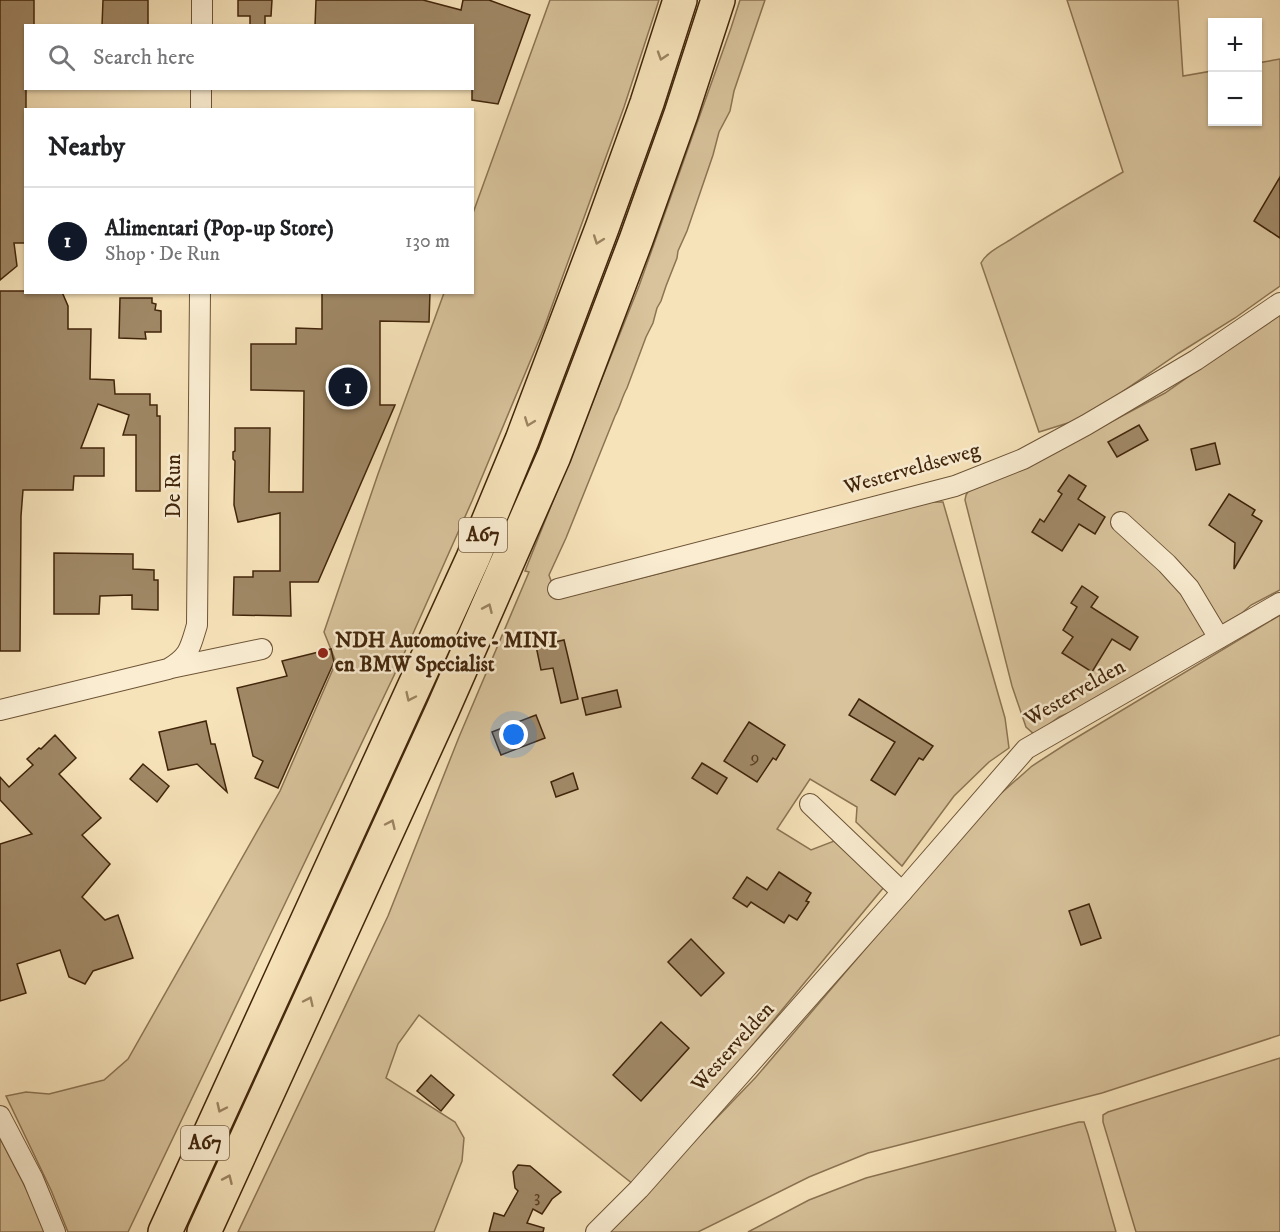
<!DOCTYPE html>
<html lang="en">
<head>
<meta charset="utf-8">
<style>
  body { margin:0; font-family:"IM FELL DW Pica",serif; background:#f6f6f6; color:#202124 }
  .controls { position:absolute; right:18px; top:18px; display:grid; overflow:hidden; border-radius:0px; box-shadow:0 2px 4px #0004 }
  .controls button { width:54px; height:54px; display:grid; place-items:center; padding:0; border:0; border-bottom:2px solid #e0e0e0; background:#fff; color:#202124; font:30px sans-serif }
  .you { position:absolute; left:514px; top:735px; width:21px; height:21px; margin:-15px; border:4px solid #fff; border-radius:50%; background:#1a73e8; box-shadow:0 0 0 9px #1a73e833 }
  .badge { display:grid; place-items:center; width:39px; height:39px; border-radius:50%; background:#111827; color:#fff; font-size:20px; font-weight:700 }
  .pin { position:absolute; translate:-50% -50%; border:3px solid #fff; box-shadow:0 2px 6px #0006 }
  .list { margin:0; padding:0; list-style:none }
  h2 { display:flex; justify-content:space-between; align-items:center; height:78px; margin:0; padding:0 24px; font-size:26px }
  h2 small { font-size:20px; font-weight:400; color:#757577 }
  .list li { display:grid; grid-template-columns:39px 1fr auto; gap:18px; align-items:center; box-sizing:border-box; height:108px; padding:0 24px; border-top:2px solid #e0e0e0 }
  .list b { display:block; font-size:22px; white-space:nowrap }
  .list p { margin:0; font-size:20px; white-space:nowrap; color:#757577 }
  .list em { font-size:20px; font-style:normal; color:#757577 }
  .icon { flex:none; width:33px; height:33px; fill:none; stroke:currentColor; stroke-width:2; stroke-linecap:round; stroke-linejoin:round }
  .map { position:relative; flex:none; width:1280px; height:1232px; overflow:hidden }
  .search { position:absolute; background:#fff; box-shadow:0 2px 4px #0004; left:24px; top:24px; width:450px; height:66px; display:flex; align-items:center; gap:15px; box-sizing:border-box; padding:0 21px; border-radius:0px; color:#757577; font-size:22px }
  .panel { position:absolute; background:#fff; box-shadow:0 2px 4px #0004; left:24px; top:108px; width:450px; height:186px; border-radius:0px }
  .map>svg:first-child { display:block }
</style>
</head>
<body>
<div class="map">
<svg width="1280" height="1232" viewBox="0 0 1280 1232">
  <rect width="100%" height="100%" fill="#f7e3ba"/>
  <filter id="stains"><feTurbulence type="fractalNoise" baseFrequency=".00333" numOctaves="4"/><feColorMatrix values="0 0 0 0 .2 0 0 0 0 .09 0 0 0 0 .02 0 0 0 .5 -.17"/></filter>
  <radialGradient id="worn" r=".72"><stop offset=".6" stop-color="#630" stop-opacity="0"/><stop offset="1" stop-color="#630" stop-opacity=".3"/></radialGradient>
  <!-- green -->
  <g fill="#d8c39c" stroke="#8c7453" stroke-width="1.5">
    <polygon points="550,0 659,0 624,107 544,328 472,501 399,665 128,1232 68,1232 51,1190 6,1096 26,1092 49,1094 104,1080 128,1059 280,791 336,662 324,632 378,474 444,293 472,292 473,213"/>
    <path d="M740 0H765L734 91 730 111 719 132 713 155 687 231 678 251 677 258 666 286 661 301 657 308 653 323 646 337 627 388C622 397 620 407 615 416L566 538 549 575 556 595 591 587 618 584 755 549 925 502H943L1005 718 1009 748 989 762 954 796 902 866 856 822 857 807 810 779 777 829 811 850 834 841 884 887 693 1117 633 1184 419 1015 398 1044 386 1078 455 1122 464 1138 462 1161 434 1232H238L388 916 459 737 529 572 525 571 639 286 731 28Z"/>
    <path d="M1067 0H1178L1183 76 1212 71V122H1258V63L1280 59V286L1235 318 1179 353 1084 418 1039 432 981 263C986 253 1000 246 1010 240 1047 216 1085 194 1123 172Z"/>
    <polygon points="1280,312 1280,590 1251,605 1242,613 1071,712 1059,717 1035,735 1026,727 1012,686 965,500 966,495 972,485 1092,432 1165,393"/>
    <polygon points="1280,615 1280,1035 1102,1093 868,1153 809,1177 698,1232 607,1232 756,1077 989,804 1032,766 1066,744"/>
    <polygon points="1280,1058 1280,1232 1136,1232 1103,1122 1103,1115 1108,1112"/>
    <polygon points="1079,1122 1084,1122 1088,1134 1116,1232 748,1232 809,1200 866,1178"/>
    <polygon points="0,1138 36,1208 46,1232 0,1232"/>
  </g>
  <!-- building -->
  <g fill="#a08866" stroke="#41250a" stroke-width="1.5">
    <polygon points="0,0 34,0 34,26 26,26 26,243 14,243 17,266 0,280"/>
    <polygon points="103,0 148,0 148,26 102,26"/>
    <polygon points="238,0 272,0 271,16 265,16 265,26 250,26 250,16 238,16"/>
    <polygon points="316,0 423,0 461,10 463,0 489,0 530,15 498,104 472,100 472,26 315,26"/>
    <polygon points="1280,177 1280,238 1254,221"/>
    <polygon points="0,291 26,291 26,292 62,292 68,306 68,329 91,329 90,379 114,380 115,394 150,394 150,405 157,405 157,416 160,416 160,491 136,491 136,435 123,435 129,415 98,404 81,448 104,448 104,476 74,476 73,490 23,490 21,516 20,651 0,651"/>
    <polygon points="322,292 430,292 429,322 380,321 380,405 395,405 318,582 290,582 291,616 233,615 234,577 253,577 253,571 280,571 280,513 238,522 234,505 235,461 233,459 233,452 235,451 235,428 270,428 269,492 303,492 304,391 251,390 251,344 296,344 296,328 322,329"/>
    <polygon points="120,298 152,298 152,303 156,304 155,310 161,311 161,332 145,332 146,339 119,338"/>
    <polygon points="1139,425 1148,440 1117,457 1108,442"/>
    <polygon points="1215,443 1220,464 1196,470 1191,449"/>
    <polygon points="1069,475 1086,486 1078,499 1105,517 1095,534 1079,524 1062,551 1032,532 1040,519 1044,522 1062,494 1058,491"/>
    <polygon points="1229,494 1255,510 1252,515 1262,521 1234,569 1235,543 1209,525"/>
    <polygon points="54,553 133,554 133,569 154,570 154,580 158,580 158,610 132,609 132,595 100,596 99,614 54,614"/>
    <polygon points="1082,586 1098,597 1091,607 1138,637 1130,650 1112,639 1092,672 1062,653 1073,637 1063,630 1077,607 1071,603"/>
    <polygon points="564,640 578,699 561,703 553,668 541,670 536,646"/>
    <polygon points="331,649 334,662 278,788 255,778 263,761 253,756 237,688 287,676 282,661"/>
    <polygon points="617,690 621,707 586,715 582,698"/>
    <polygon points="859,699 933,746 923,760 919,758 895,795 871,780 895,742 849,715"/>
    <polygon points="536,715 545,738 501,755 492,732"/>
    <polygon points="206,721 211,744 215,744 227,792 197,764 168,770 159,732"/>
    <polygon points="749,722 785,745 776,760 773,758 757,782 724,761"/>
    <polygon points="55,735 76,758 59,774 101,818 82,835 110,864 82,897 105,920 118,915 133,958 93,971 85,984 69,977 60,950 17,964 26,993 0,1001 0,844 32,834 0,800 0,777 9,787 33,765 27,759 39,748 41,749"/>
    <polygon points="702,763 727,778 717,794 692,778"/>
    <polygon points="143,764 169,786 157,802 130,779"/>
    <polygon points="573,773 578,789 556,797 551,782"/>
    <polygon points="779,872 811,893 806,901 809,902 797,920 789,915 784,923 751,902 747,907 733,898 747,877 767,890"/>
    <polygon points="1089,904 1101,938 1081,945 1069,911"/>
    <polygon points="691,939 724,973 701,996 668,962"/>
    <polygon points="661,1022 689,1048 641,1101 613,1075"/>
    <polygon points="431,1075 454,1095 441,1111 417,1091"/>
    <polygon points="518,1165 530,1166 561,1192 552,1199 542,1214 533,1209 527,1223 544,1228 543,1232 489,1232 494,1213 504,1216 518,1191 515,1188 513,1172"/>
  </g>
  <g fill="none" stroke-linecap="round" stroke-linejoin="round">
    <defs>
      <g id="minor">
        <polyline points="202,26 202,0"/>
        <polyline points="201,110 201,88"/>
        <polyline points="1121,522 1167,564 1189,588 1219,638"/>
        <polyline points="558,589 955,486 1023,459 1086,425 1196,360 1280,303"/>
        <polyline points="171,668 262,649"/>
        <path d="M0 710 168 669C190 656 190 648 197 625L200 292"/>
        <polyline points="810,804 902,892"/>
        <polyline points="0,1116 33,1179 55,1232"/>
        <polyline points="596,1232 639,1189 902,892 1026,749 1280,603"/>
      </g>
      <g id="motorway">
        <polyline points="165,1232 473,558 522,440 602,228 647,103 680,0"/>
        <polyline points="204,1232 442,711 554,456 636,240 681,114 718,0"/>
      </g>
    </defs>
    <!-- minor casing -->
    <use href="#minor" stroke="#6e5436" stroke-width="22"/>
    <!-- motorway casing -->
    <use href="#motorway" stroke="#41250a" stroke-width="36"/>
    <!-- minor -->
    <use href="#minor" stroke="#faedd2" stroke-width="20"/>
    <!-- motorway -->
    <use href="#motorway" stroke="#f7e3ba" stroke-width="33"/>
  </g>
  <!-- one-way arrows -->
  <defs><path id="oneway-chevron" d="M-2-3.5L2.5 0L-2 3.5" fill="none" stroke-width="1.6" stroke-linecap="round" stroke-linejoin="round" transform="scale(1.5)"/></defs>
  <g stroke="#9c8462">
    <use href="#oneway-chevron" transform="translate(662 56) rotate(108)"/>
    <use href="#oneway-chevron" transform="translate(598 240) rotate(110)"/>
    <use href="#oneway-chevron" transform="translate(529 422) rotate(111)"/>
    <use href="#oneway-chevron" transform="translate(488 608) rotate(-66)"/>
    <use href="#oneway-chevron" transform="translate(410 697) rotate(115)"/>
    <use href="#oneway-chevron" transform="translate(391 824) rotate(-65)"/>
    <use href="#oneway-chevron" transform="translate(309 1001) rotate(-65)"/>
    <use href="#oneway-chevron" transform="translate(221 1108) rotate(115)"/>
    <use href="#oneway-chevron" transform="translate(228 1179) rotate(-66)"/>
  </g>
  <!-- markers -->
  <circle fill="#8f2418" stroke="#faedd2" stroke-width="2" cx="323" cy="653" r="6"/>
  <g text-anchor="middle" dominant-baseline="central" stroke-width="5" stroke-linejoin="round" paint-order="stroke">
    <!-- number labels -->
    <g font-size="18" fill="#593e21">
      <text x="755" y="758">9</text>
      <text x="537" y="1197">3</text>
    </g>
    <!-- shield labels -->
    <g fill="#faedd2" stroke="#786146" stroke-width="1.5">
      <rect x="459" y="518" width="48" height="34" rx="4.5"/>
      <rect x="181" y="1126" width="48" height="34" rx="4.5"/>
    </g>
    <g font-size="20" font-weight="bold" fill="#41250a">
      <text x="483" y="535">A67</text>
      <text x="205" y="1143">A67</text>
    </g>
    <!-- street labels -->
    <g font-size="21" fill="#41250a" stroke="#faedd2">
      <text transform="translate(912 469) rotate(-16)">Westerveldseweg</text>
      <text transform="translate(174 486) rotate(-90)">De Run</text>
      <text transform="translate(1075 693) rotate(-30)">Westervelden</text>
      <text transform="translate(733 1047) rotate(-48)">Westervelden</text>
    </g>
    <!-- poi labels -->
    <g font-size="21" font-weight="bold" fill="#41250a" stroke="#faedd2" text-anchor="start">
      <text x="335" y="641">NDH Automotive - MINI<tspan x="335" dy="24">en BMW Specialist</tspan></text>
    </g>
  </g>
  <rect width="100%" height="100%" filter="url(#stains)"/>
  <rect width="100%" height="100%" fill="url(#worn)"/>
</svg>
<div class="controls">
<button>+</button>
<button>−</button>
</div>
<div class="you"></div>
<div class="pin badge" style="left:348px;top:387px">1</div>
<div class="search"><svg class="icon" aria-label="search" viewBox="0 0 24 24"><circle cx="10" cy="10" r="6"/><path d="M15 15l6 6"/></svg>Search here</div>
<section class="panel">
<h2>Nearby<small></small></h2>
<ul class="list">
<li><span class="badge">1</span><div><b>Alimentari (Pop-up Store)</b><p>Shop · De Run</p></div><em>130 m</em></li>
</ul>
</section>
</div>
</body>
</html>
